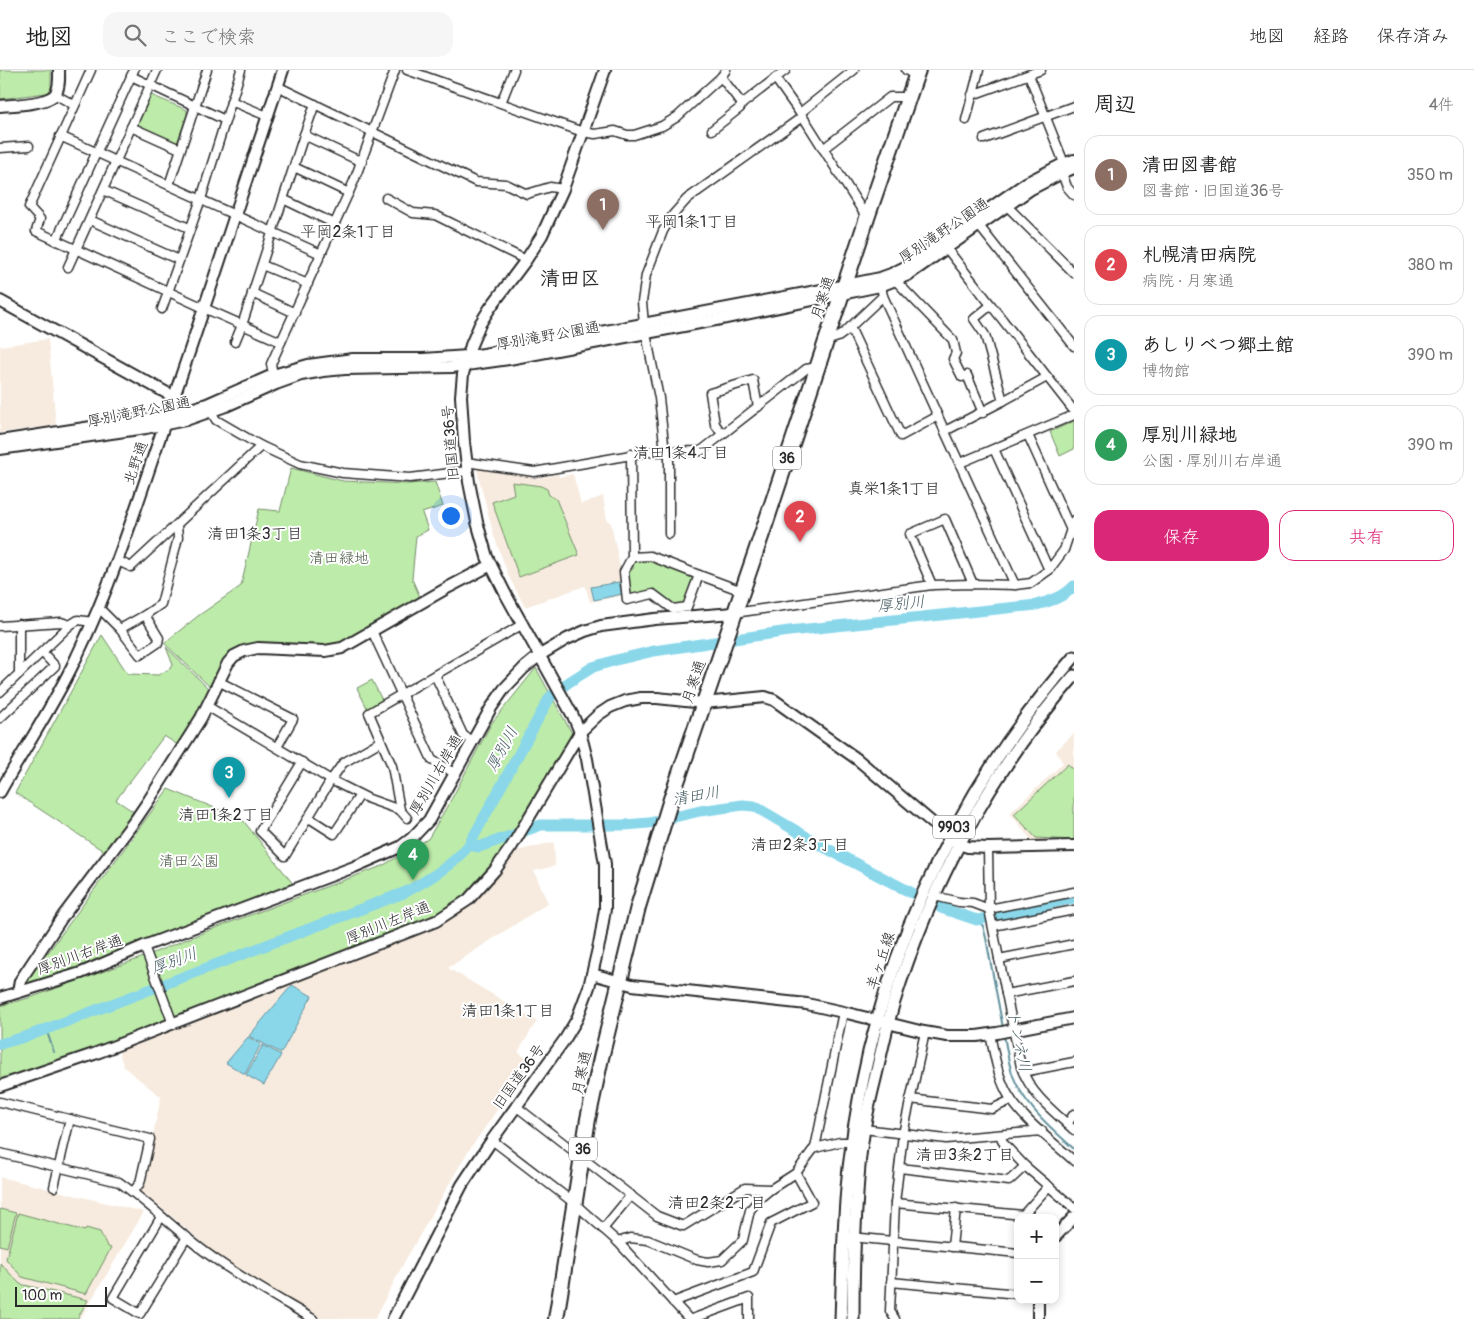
<!DOCTYPE html>
<html lang="ja">
<head>
<meta charset="utf-8">
<style>
  body { margin:0; font-family:Pangolin,"Klee One",sans-serif; background:#f6f6f6; color:#222 }
  .controls { position:absolute; right:15px; bottom:15px; display:grid; overflow:hidden; border-radius:10px; box-shadow:0 2px 8px #0003 }
  .controls button { width:45px; height:45px; display:grid; place-items:center; padding:0; border:0; border-bottom:1px solid #e0e0e0; background:#fff; color:#222; font:25px sans-serif }
  .scale { position:absolute; left:15px; bottom:12px; width:92px; box-sizing:border-box; padding-left:5px; border:2px solid #2b2b2b; border-top:0; font-size:14px; line-height:18px; white-space:nowrap; color:#2b2b2b; -webkit-text-stroke:4px #fff; paint-order:stroke }
  .you { position:absolute; left:450px; top:445px; width:18px; height:18px; margin:-12px; border:4px solid #fff; border-radius:50%; background:#1a73e8; box-shadow:0 0 0 8px #1a73e833 }
  .badge { display:grid; place-items:center; width:32px; height:32px; border-radius:50%; background:#db2777; color:#fff; font-size:16px; font-weight:700 }
  .pin { position:absolute; translate:-50% -41px; filter:drop-shadow(0 1px 2px #0008) }
  .pin::after { content:''; position:absolute; top:26px; width:18px; height:15px; background:inherit; clip-path:polygon(0 0,100% 0,50% 100%) }
  .list { margin:0; padding:0; list-style:none }
  h2 { display:flex; justify-content:space-between; align-items:center; height:65px; margin:0; padding:0 20px; font-size:21px }
  h2 small { font-size:16px; font-weight:400; color:#767676 }
  .list li { display:grid; grid-template-columns:32px 1fr auto; gap:15px; align-items:center; box-sizing:border-box; height:80px; margin:0 10px 10px; padding:0 10px; border:1px solid #e0e0e0; border-radius:15px }
  .list b { display:block; font-size:19px; white-space:nowrap }
  .list p { margin:0; font-size:16px; white-space:nowrap; color:#767676 }
  .list em { font-size:16px; font-style:normal; color:#767676 }
  .actions { display:flex; gap:10px; padding:15px 20px }
  .actions a { flex:1; padding:11px 0; border:1px solid #db2777; border-radius:15px; text-align:center; font-size:18px; color:#db2777 }
  .actions .main { background:#db2777; color:#fff }
  .icon { flex:none; width:28px; height:28px; fill:none; stroke:currentColor; stroke-width:2; stroke-linecap:round; stroke-linejoin:round }
  .map { position:relative; flex:none; width:1074px; height:1249px; overflow:hidden }
  header { display:flex; align-items:center; gap:30px; box-sizing:border-box; height:70px; padding:0 25px; background:#fff; border-bottom:1px solid #e0e0e0 }
  header strong { font-size:24px }
  nav { display:flex; gap:28px; margin-inline-start:auto; font-size:18px }
  .search { width:350px; height:45px; background:#f6f6f6; display:flex; align-items:center; gap:12px; box-sizing:border-box; padding:0 18px; border-radius:15px; color:#767676; font-size:19px }
  main { display:flex }
  aside { flex:1; background:#fff }
  .map>svg:first-child { display:block }
</style>
</head>
<body>
<header>
<strong>地図</strong>
<div class="search"><svg class="icon" aria-label="search" viewBox="0 0 24 24"><circle cx="10" cy="10" r="6"/><path d="M15 15l6 6"/></svg>ここで検索</div>
<nav><a>地図</a><a>経路</a><a>保存済み</a></nav>
</header>
<main>
<div class="map">
<svg width="1074" height="1249" viewBox="0 0 1074 1249">
  <rect width="100%" height="100%" fill="#fff"/>
  <filter id="ink" filterUnits="userSpaceOnUse"><feTurbulence type="fractalNoise" baseFrequency=".02" numOctaves="2"/><feDisplacementMap in="SourceGraphic" scale="10" xChannelSelector="R" yChannelSelector="G"/><feConvolveMatrix kernelMatrix="1 2 1 2 8 2 1 2 1" color-interpolation-filters="sRGB"/></filter>
  <g filter="url(#ink)">
    <!-- built -->
    <g fill="#f7ebdf">
      <polygon points="48,269 56,355 0,363 0,276"/>
      <polygon points="480,398 536,408 558,404 559,407 573,404 581,434 603,426 607,450 611,453 620,497 623,526 590,532 585,516 525,537 509,507 494,466 477,401"/>
      <polygon points="1074,663 1074,770 1032,771 1010,743 1063,693 1056,681"/>
      <polygon points="554,772 555,796 534,801 548,833 448,898 537,951 518,982 530,991 491,1049 467,1083 402,1196 375,1249 320,1249 226,1192 141,1121 161,1027 124,997 118,980 427,862 475,831 501,803 516,781"/>
      <polygon points="0,1107 144,1142 80,1249 0,1249"/>
    </g>
    <!-- green -->
    <g fill="#bdeba9" stroke="#748b6a">
      <polygon points="0,0 51,0 51,19 46,23 0,29"/>
      <polygon points="151,25 187,40 187,44 177,73 175,75 137,56"/>
      <polygon points="1074,351 1074,379 1060,386 1050,362"/>
      <polygon points="291,398 343,411 408,414 435,412 443,436 422,443 428,460 416,466 412,509 420,527 339,576 302,578 254,575 218,605 210,617 164,573 198,546 241,516 259,439 280,441"/>
      <polygon points="512,412 541,416 547,419 549,425 556,429 579,485 519,507 492,432 514,424"/>
      <polygon points="634,489 651,489 693,507 693,510 685,535 676,536 652,520 631,525 629,523 627,502 633,499"/>
      <polygon points="102,565 128,604 158,605 171,598 173,595 166,577 210,620 178,675 164,666 116,730 134,742 105,782 15,723"/>
      <polygon points="536,598 574,667 498,791 465,827 401,863 177,949 0,1012 0,936 32,927 138,889 207,861 382,796 428,769 452,728 491,654"/>
      <polygon points="372,610 383,632 368,640 357,618"/>
      <polygon points="1068,694 1074,700 1074,770 1036,768 1014,744"/>
      <polygon points="168,719 242,749 294,815 27,916 27,911"/>
      <polygon points="0,1139 16,1143 7,1177 0,1175"/>
      <polygon points="18,1143 85,1161 86,1158 100,1162 107,1176 111,1178 86,1224 22,1207 6,1189"/>
      <polygon points="0,1193 20,1214 88,1230 77,1249 0,1249"/>
    </g>
    <!-- water -->
    <g fill="#8ad7ea" stroke="#64929e">
      <polygon points="619,512 622,524 594,530 591,517"/>
      <polygon points="292,915 312,926 281,983 249,966"/>
      <polygon points="248,967 261,974 245,1004 226,993"/>
      <polygon points="263,975 281,985 264,1015 246,1005"/>
    </g>
    <g fill="none" stroke-linecap="round" stroke-linejoin="round">
      <!-- stream -->
      <g stroke="#64929e" stroke-width="2">
        <polyline points="977,850 983,856 986,868 1003,958"/>
        <polyline points="46,959 54,982"/>
        <path d="M1004 965C1006 977 1008 989 1011 1000 1021 1033 1049 1056 1074 1079"/>
      </g>
      <!-- river -->
      <g stroke="#8ad7ea" stroke-width="11">
        <polyline points="469,775 479,777 541,755 625,755 649,753 700,741 743,735 754,736 822,776 912,823"/>
        <polyline points="941,838 977,850 1074,828"/>
        <path d="M0 974 28 966 406 822C429 809 452 796 469 775L550 627 569 612 593 597 616 590 654 581 789 561 1036 535C1051 531 1064 527 1074 516"/>
      </g>
      <defs>
        <g id="street">
          <polyline points="91,0 29,137 40,149 36,161 204,238 281,272"/>
          <polyline points="407,0 583,62 595,64 615,61 627,65 634,65 662,56 677,47 721,7 726,0"/>
          <polyline points="906,0 916,6"/>
          <polyline points="1029,5 1064,93"/>
          <polyline points="131,6 225,50"/>
          <polyline points="721,7 742,34"/>
          <polyline points="775,8 807,53 867,148"/>
          <polyline points="277,16 476,112 506,114 527,124 550,117 563,119"/>
          <polyline points="56,25 74,35"/>
          <polyline points="972,25 1041,0"/>
          <polyline points="231,31 267,46"/>
          <polyline points="501,33 514,0"/>
          <polyline points="800,43 854,0"/>
          <polyline points="966,50 979,0"/>
          <polyline points="131,57 180,79"/>
          <polyline points="712,60 740,38 742,34 786,0"/>
          <polyline points="304,65 362,92"/>
          <polyline points="60,66 321,184"/>
          <polyline points="984,69 1074,36"/>
          <polyline points="0,78 29,76"/>
          <polyline points="823,79 890,27 909,27"/>
          <polyline points="294,97 349,123"/>
          <polyline points="1060,98 1067,117 1074,125"/>
          <polyline points="169,115 207,0"/>
          <polyline points="103,120 189,158"/>
          <polyline points="386,128 413,143 435,145 526,190"/>
          <polyline points="283,129 335,154"/>
          <polyline points="1004,133 1074,203"/>
          <polyline points="90,150 179,190"/>
          <polyline points="976,152 1074,276"/>
          <polyline points="56,171 134,0"/>
          <polyline points="944,175 1074,341"/>
          <polyline points="262,195 308,214"/>
          <polyline points="68,197 157,0"/>
          <polyline points="895,210 953,270 956,283 953,289 962,307 967,305 983,343"/>
          <polyline points="880,211 883,226 1015,515"/>
          <polyline points="252,223 295,243"/>
          <polyline points="162,239 201,129 241,0"/>
          <polyline points="850,257 901,366 938,346"/>
          <polyline points="826,271 838,267 845,262 883,226"/>
          <polyline points="235,272 242,255 304,65 315,34"/>
          <polyline points="274,309 271,294 354,111 395,0"/>
          <polyline points="1003,331 1047,307"/>
          <polyline points="209,338 216,350 261,376 300,394 343,403 410,408 467,401"/>
          <polyline points="945,361 1003,331 985,265 974,249 991,235"/>
          <polyline points="722,364 715,354 710,323 753,310 758,337"/>
          <polyline points="1028,365 1071,460"/>
          <polyline points="994,379 1049,500"/>
          <polyline points="665,382 659,328 644,254 642,232 646,205 663,161 672,146 687,129 802,47"/>
          <polyline points="669,382 669,464"/>
          <polyline points="631,384 632,487 624,502 627,530 653,524 673,539 687,537 699,505 742,521"/>
          <polyline points="466,392 534,402 648,382 701,381 801,303 806,299 818,297"/>
          <polyline points="960,393 1074,345"/>
          <polyline points="632,487 650,486 699,505"/>
          <polyline points="118,491 131,497 261,376"/>
          <polyline points="932,515 910,464 945,449 973,514"/>
          <polyline points="99,538 120,559 145,545 161,534 178,468 177,455"/>
          <polyline points="734,543 932,515 973,514 1015,515 1031,513 1049,500 1064,480 1074,450"/>
          <polyline points="0,556 61,552 70,555"/>
          <polyline points="120,559 140,585 158,573 159,568 145,545"/>
          <polyline points="372,561 432,690 456,704"/>
          <polyline points="19,604 19,554"/>
          <polyline points="435,605 463,665 472,671"/>
          <polyline points="218,611 293,649 277,677"/>
          <polyline points="0,622 70,555 78,550 93,552"/>
          <polyline points="207,636 331,710 369,729 400,740 407,748"/>
          <polyline points="0,648 55,596 42,582"/>
          <polyline points="302,692 260,761 285,786 331,710 343,693 381,671"/>
          <polyline points="400,740 392,696 369,643 523,554"/>
          <polyline points="309,748 334,764 360,725"/>
          <path d="M988 778 989 839 1021 997C1031 1025 1053 1041 1074 1060"/>
          <polyline points="935,826 959,832 973,833 989,839 1074,822"/>
          <polyline points="993,856 1074,840"/>
          <polyline points="144,876 173,954"/>
          <polyline points="999,889 1074,874"/>
          <polyline points="1006,924 1074,911"/>
          <path d="M990 964C994 983 997 1003 1006 1021 1020 1048 1051 1070 1074 1091"/>
          <polyline points="1023,1002 1074,992"/>
          <polyline points="910,1029 992,1039 1011,1030"/>
          <polyline points="0,1032 150,1069 140,1113 133,1122"/>
          <polyline points="517,1037 657,1146 683,1156 745,1118 771,1119 796,1103 812,1081 815,1078 840,1072 857,1072"/>
          <polyline points="1067,1054 1074,1044"/>
          <polyline points="864,1059 946,1069 1042,1061"/>
          <polyline points="1000,1065 1004,1074 1025,1096 1074,1138"/>
          <polyline points="492,1070 574,1133 618,1172 689,1249"/>
          <polyline points="815,1078 843,942"/>
          <path d="M0 1083 119 1112C153 1136 183 1168 218 1191 248 1212 281 1230 313 1249"/>
          <polyline points="900,1098 1009,1111 1025,1096"/>
          <polyline points="54,1117 70,1049"/>
          <polyline points="895,1133 1023,1145 1049,1116"/>
          <polyline points="161,1147 113,1228 140,1244 187,1167"/>
          <polyline points="603,1159 631,1125"/>
          <polyline points="851,1167 1018,1183"/>
          <polyline points="618,1172 630,1168 648,1170 697,1190 708,1192 722,1190 743,1170 750,1140 760,1128 771,1119"/>
          <polyline points="952,1177 956,1138"/>
          <polyline points="891,1212 1018,1224"/>
          <polyline points="673,1232 753,1202 771,1153 812,1132 796,1103"/>
          <polyline points="692,1249 749,1228 749,1249"/>
          <polyline points="895,1249 890,1241 895,1133 903,1064 925,962"/>
        </g>
        <g id="secondary">
          <path d="M0 36C12 35 50 34 56 23 60 16 59 8 59 0"/>
          <polyline points="0,231 174,327"/>
          <polyline points="0,371 150,348 188,340 207,334 273,305 308,295 353,289 423,289 468,286 484,284 827,219 880,208 891,204 905,197 1026,113 1059,96 1074,90"/>
          <polyline points="0,379 146,358 186,350 226,336 276,314 301,305 323,301 345,299 452,297 509,289 726,248 880,216 908,205 1031,119 1062,103 1074,98"/>
          <path d="M0 722C25 677 55 634 77 586 111 516 135 441 160 367 203 245 242 122 283 0"/>
          <polyline points="592,904 632,915 807,934 843,942 924,962 947,966 977,966 997,963 1074,948"/>
          <polyline points="21,921 19,916 20,911 63,846 136,749 149,730 201,648 228,593 234,586 244,581 258,578 325,581 342,578 449,517 491,495"/>
          <polyline points="0,928 81,903 144,876 354,797 400,777 412,768 429,750 491,638 504,619 524,598 540,585 567,569 585,561 601,556 655,549 734,543"/>
          <polyline points="0,1016 94,984 436,851 468,830 495,800 512,776 580,662 598,645 610,637 625,631 641,628 657,628 704,633 765,627 774,630 857,689 942,761 959,774 968,777 988,778 1074,776"/>
          <polyline points="1055,1167 1074,1147"/>
          <polyline points="393,1249 462,1115 492,1070 565,969 577,949 589,917 600,870 605,839 605,794 587,689 580,662 573,646 505,523 487,487 477,452 469,412 464,372 461,326 463,304 471,275 480,254 490,238 526,190 542,165 563,119 605,0"/>
          <polyline points="1038,1249 1038,1230"/>
        </g>
        <g id="primary">
          <path d="M841 1249C843 1199 843 1148 849 1098 869 909 949 730 1074 587"/>
          <path d="M853 1249C853 1207 854 1166 857 1124 858 1107 859 1089 862 1072 865 1050 870 1029 875 1009 881 984 886 959 893 935 930 815 991 701 1074 606"/>
        </g>
        <polyline id="highway" points="556,1249 588,1049 601,988 638,837 671,729 766,452 867,148 918,0"/>
      </defs>
      <!-- street casing -->
      <use href="#street" stroke="#2b2b2b" stroke-width="11"/>
      <!-- secondary casing -->
      <use href="#secondary" stroke="#2b2b2b" stroke-width="14"/>
      <!-- primary casing -->
      <use href="#primary" stroke="#2b2b2b" stroke-width="15"/>
      <!-- highway casing -->
      <use href="#highway" stroke="#2b2b2b" stroke-width="18"/>
      <!-- street -->
      <use href="#street" stroke="#fff" stroke-width="8"/>
      <!-- secondary -->
      <use href="#secondary" stroke="#fff" stroke-width="10"/>
      <!-- primary -->
      <use href="#primary" stroke="#fff" stroke-width="11"/>
      <!-- highway -->
      <use href="#highway" stroke="#fff" stroke-width="14"/>
    </g>
  </g>
  <g text-anchor="middle" dominant-baseline="central" stroke-width="4" stroke-linejoin="round" paint-order="stroke">
    <!-- shield labels -->
    <g fill="#fff" stroke="#6b6b6b" stroke-width="1">
      <rect x="773" y="376.5" width="28" height="23" rx="4"/>
      <rect x="933" y="745.5" width="42" height="23" rx="4"/>
      <rect x="569" y="1067.5" width="28" height="23" rx="4"/>
    </g>
    <g font-size="14" font-weight="bold" fill="#2b2b2b">
      <text x="787" y="388">36</text>
      <text x="954" y="757">9903</text>
      <text x="583" y="1079">36</text>
    </g>
    <!-- street labels -->
    <g font-size="15" fill="#2b2b2b" stroke="#fff">
      <text transform="translate(944 161) rotate(-34)">厚別滝野公園通</text>
      <text transform="translate(823 228) rotate(-72)">月寒通</text>
      <text transform="translate(548 266) rotate(-10)">厚別滝野公園通</text>
      <text transform="translate(139 342) rotate(-11)">厚別滝野公園通</text>
      <text transform="translate(451 373) rotate(-95)">旧国道36号</text>
      <text transform="translate(136 393) rotate(-71)">北野通</text>
      <text transform="translate(694 612) rotate(-71)">月寒通</text>
      <text transform="translate(436 705) rotate(-60)">厚別川右岸通</text>
      <text transform="translate(388 853) rotate(-22)">厚別川左岸通</text>
      <text transform="translate(80 885) rotate(-20)">厚別川右岸通</text>
      <text transform="translate(881 891) rotate(-72)">羊ヶ丘線</text>
      <text transform="translate(582 1003) rotate(-78)">月寒通</text>
      <text transform="translate(519 1007) rotate(-54)">旧国道36号</text>
    </g>
    <!-- park labels -->
    <g font-size="15" fill="#505b4a" stroke="#fff">
      <text x="339" y="488">清田緑地</text>
      <text x="189" y="791">清田公園</text>
    </g>
    <!-- neighbourhood labels -->
    <g font-size="16" fill="#2b2b2b" stroke="#fff">
      <text x="692" y="152">平岡1条1丁目</text>
      <text x="348" y="162">平岡2条1丁目</text>
      <text x="681" y="383">清田1条4丁目</text>
      <text x="894" y="419">真栄1条1丁目</text>
      <text x="255" y="464">清田1条3丁目</text>
      <text x="226" y="745">清田1条2丁目</text>
      <text x="800" y="775">清田2条3丁目</text>
      <text x="508" y="941">清田1条1丁目</text>
      <text x="965" y="1085">清田3条2丁目</text>
      <text x="717" y="1133">清田2条2丁目</text>
    </g>
    <!-- water labels -->
    <g font-size="16" font-style="italic" fill="#485f64" stroke="#fff">
      <text transform="translate(901 534) rotate(-6)">厚別川</text>
      <text transform="translate(502 679) rotate(-61)">厚別川</text>
      <text transform="translate(696 726) rotate(-10)">清田川</text>
      <text transform="translate(174 891) rotate(-20)">厚別川</text>
      <text transform="translate(1019 971) rotate(78)">トンネ川</text>
    </g>
    <!-- district labels -->
    <g font-size="20" font-weight="bold" fill="#2b2b2b" stroke="#fff">
      <text x="570" y="208">清田区</text>
    </g>
  </g>
</svg>
<div class="controls">
<button>+</button>
<button>−</button>
</div>
<div class="scale">100 m</div>
<div class="you"></div>
<div class="pin badge" style="left:603px;top:160px;background:#8d6e63">1</div>
<div class="pin badge" style="left:800px;top:472px;background:#e0444e">2</div>
<div class="pin badge" style="left:229px;top:728px;background:#0f9aa8">3</div>
<div class="pin badge" style="left:413px;top:810px;background:#2e9e5b">4</div>
</div>
<aside>
<h2>周辺<small>4件</small></h2>
<ul class="list">
<li><span class="badge" style="background:#8d6e63">1</span><div><b>清田図書館</b><p>図書館 · 旧国道36号</p></div><em>350 m</em></li>
<li><span class="badge" style="background:#e0444e">2</span><div><b>札幌清田病院</b><p>病院 · 月寒通</p></div><em>380 m</em></li>
<li><span class="badge" style="background:#0f9aa8">3</span><div><b>あしりべつ郷土館</b><p>博物館</p></div><em>390 m</em></li>
<li><span class="badge" style="background:#2e9e5b">4</span><div><b>厚別川緑地</b><p>公園 · 厚別川右岸通</p></div><em>390 m</em></li>
</ul>
<div class="actions"><a class="main">保存</a><a>共有</a></div>
</aside>
</main>
</body>
</html>
